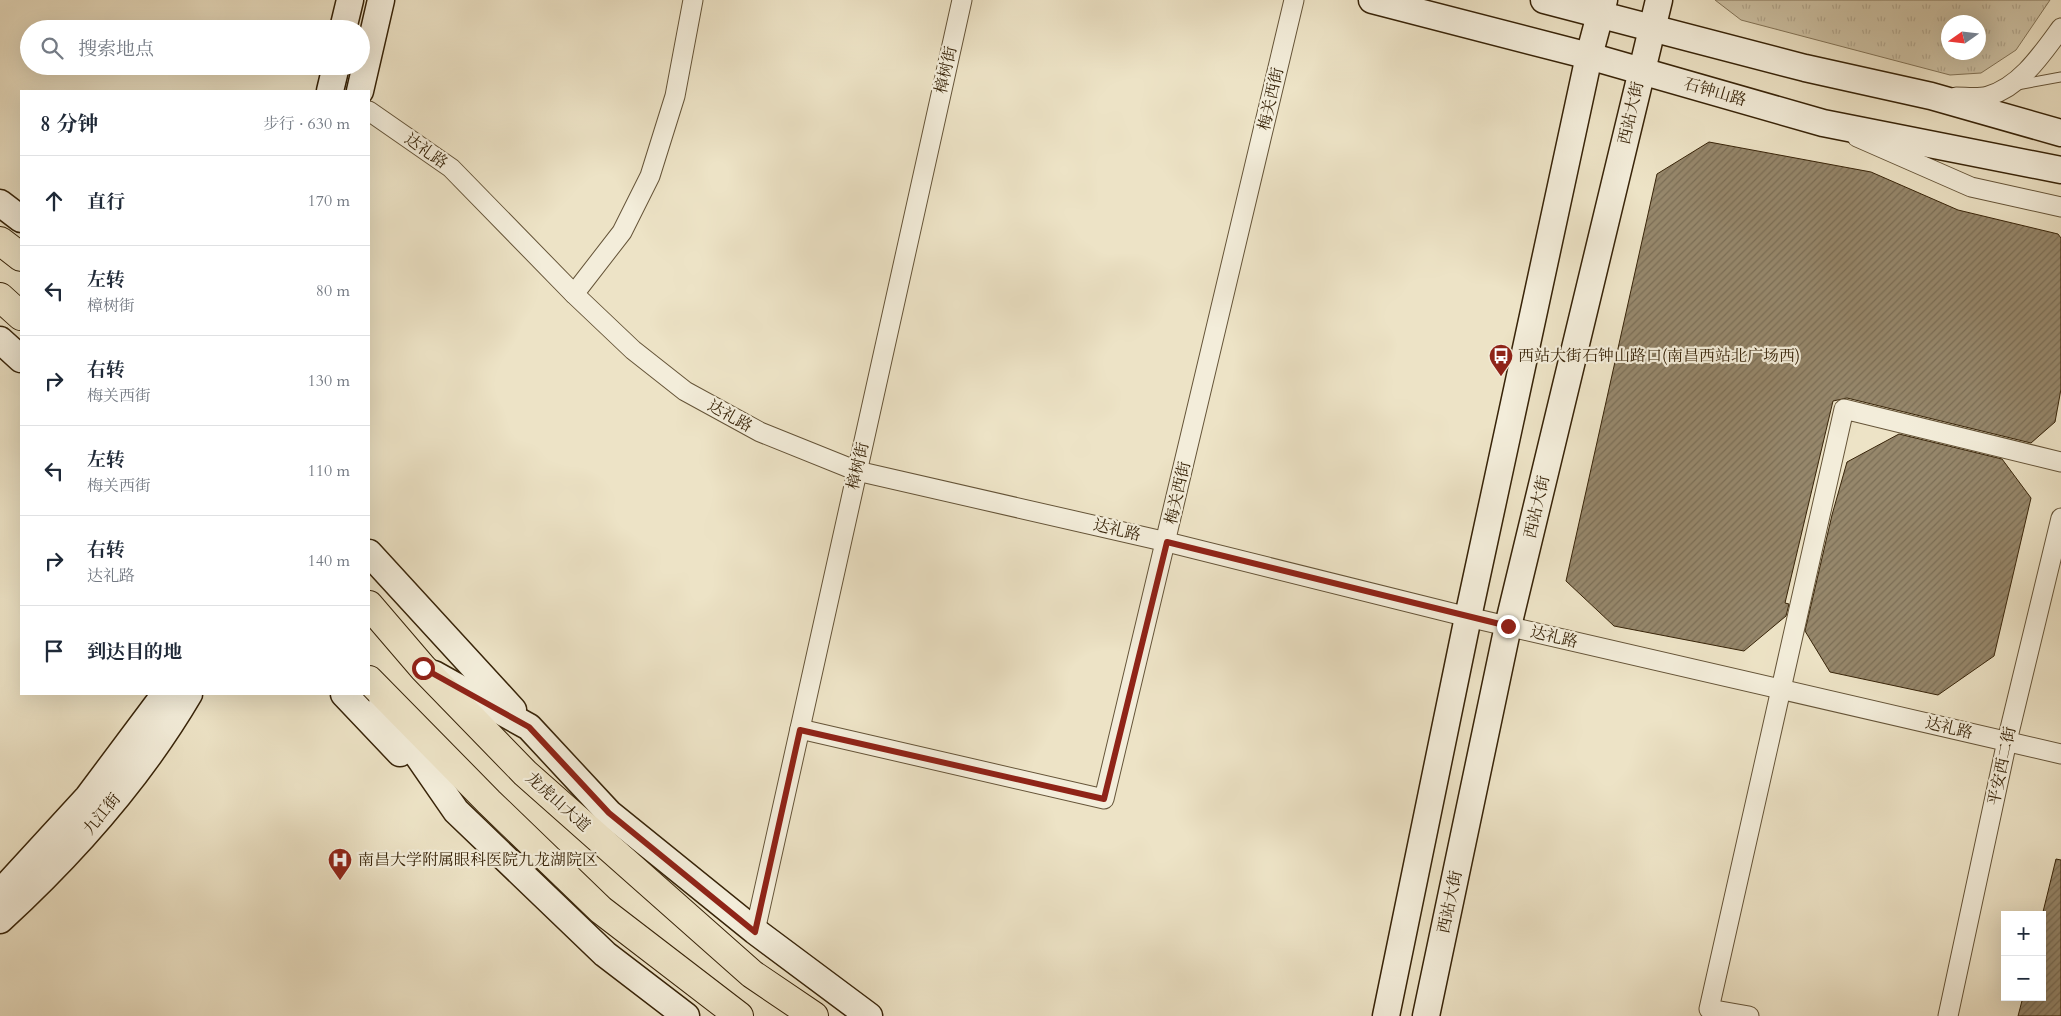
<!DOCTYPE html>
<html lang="zh">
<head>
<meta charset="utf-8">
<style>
  body { margin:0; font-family:Cardo,"Noto Serif SC",serif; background:#f2f2f3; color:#1f2937 }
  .controls { position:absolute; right:15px; bottom:15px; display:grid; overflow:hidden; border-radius:0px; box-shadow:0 5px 20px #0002 }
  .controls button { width:45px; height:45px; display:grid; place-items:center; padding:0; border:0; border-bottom:1px solid #e0e1e3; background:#fff; color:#1f2937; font:25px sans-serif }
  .compass { position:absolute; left:1941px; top:15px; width:45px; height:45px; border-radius:50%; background:#fff; box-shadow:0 5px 20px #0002; rotate:256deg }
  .stop { position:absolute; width:15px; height:15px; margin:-11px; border:4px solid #8f2418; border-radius:50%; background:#fff }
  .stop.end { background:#8f2418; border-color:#fff; box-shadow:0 1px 5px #0008 }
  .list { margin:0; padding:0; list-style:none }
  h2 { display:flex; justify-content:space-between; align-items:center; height:65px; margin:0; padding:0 20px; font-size:21px }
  h2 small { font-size:16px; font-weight:400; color:#747a83 }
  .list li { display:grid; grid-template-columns:32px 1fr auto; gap:15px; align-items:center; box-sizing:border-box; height:90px; padding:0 20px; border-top:1px solid #e0e1e3 }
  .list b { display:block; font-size:19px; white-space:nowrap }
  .list p { margin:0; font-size:16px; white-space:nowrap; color:#747a83 }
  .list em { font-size:16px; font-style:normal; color:#747a83 }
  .icon { flex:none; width:28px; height:28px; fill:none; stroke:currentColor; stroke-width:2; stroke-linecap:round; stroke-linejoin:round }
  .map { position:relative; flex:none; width:2061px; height:1016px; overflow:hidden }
  .search { position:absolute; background:#fff; box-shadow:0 5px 20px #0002; left:20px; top:20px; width:350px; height:55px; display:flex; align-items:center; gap:12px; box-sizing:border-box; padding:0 18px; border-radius:28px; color:#747a83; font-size:19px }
  .panel { position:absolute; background:#fff; box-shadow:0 5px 20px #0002; left:20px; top:90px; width:350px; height:605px; border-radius:0px }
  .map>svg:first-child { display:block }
</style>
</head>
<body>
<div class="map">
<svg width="2061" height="1016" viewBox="0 0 2061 1016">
  <defs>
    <pattern id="park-tufts" width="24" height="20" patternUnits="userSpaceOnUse" patternTransform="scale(1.25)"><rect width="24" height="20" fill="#cec3a6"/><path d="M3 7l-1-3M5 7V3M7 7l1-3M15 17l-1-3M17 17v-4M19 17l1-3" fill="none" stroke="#b2a78e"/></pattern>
    <pattern id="building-hatch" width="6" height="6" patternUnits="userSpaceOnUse" patternTransform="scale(1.25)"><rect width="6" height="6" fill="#96876b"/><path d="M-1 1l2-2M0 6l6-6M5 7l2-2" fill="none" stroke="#7b6e56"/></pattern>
  </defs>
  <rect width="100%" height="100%" fill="#ede3c6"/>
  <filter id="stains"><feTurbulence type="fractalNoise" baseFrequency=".004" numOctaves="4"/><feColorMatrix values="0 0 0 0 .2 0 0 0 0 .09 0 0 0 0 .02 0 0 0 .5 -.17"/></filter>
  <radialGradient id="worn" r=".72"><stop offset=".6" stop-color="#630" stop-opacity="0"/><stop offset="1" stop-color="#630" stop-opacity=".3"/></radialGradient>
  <!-- park -->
  <path fill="url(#park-tufts)" stroke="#837458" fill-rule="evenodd" d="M1715 0H2050L2016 50 1981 73 1950 75 1741 20ZM1948 22H1978V52H1948Z"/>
  <!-- building -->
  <g fill="url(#building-hatch)" stroke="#382409">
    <polygon points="1709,142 1871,172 1958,210 2058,234 2061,238 2061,389 2055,422 2031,443 1847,398 1833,401 1785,603 1789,604 1786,616 1744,651 1614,626 1566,581 1657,174"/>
    <polygon points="1899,434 2002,459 2031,498 1994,656 1938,695 1830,672 1805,631 1832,515 1847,462"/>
    <polygon points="2056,859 2061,860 2061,1016 2018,1016 2023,997 2042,997 2042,916"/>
  </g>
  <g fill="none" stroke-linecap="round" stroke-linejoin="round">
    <defs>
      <polyline id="lane" points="2017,85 2061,77"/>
      <g id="street">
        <path d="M1956 97C1966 97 1978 99 1988 96 2020 87 2042 54 2061 28"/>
        <polyline points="369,111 451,168 574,294 633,350 685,391 760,432 857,471 1167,542 1468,617 2061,754"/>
        <polyline points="1857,137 1971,187 2061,207"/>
        <polyline points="574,294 622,232 650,176 675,96 693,0"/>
        <polyline points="800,729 1104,799 1294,0"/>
        <polyline points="755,931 962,0"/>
        <polyline points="1749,1016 1709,1009 1844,409 2061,462"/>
        <polyline points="1948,1016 2007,741 2061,518"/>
      </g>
      <g id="secondary">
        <polyline points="1372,0 1589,56 1823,123 2061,170"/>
        <polyline points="1544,0 1805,68 1931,96 2061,133"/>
        <polyline points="343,29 350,0"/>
        <polyline points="330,91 336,66"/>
        <polyline points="360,91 381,0"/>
        <polyline points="0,203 21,219"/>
        <polyline points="0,340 21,359"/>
        <polyline points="369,553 513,710"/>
        <polyline points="434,674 529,727 609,813 755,931 869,1016"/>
        <polyline points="344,694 400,753"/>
        <polyline points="382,704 456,811 605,954 686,1016"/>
        <polyline points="0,893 88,797 165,694"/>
        <path d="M0 920C72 854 139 779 189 694"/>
        <polyline points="1386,1016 1468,617 1589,56 1604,0"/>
        <polyline points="1426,1016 1508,626 1659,0"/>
      </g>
      <g id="primary">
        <polyline points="0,241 21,257"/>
        <polyline points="0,297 21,316"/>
        <polyline points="369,605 423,668 525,773 752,974 814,1016"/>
        <polyline points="369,680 489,802 601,910 739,1016"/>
      </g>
    </defs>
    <!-- lane casing -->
    <use href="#lane" stroke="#655438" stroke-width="11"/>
    <!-- street casing -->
    <use href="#street" stroke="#655438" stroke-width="21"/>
    <!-- secondary casing -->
    <use href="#secondary" stroke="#382409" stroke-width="29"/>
    <!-- primary casing -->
    <use href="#primary" stroke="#382409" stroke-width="30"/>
    <!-- lane -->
    <use href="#lane" stroke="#f3edda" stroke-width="9"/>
    <!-- street -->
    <use href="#street" stroke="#f3edda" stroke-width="19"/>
    <!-- secondary -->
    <use href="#secondary" stroke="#f3edda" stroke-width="26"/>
    <!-- primary -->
    <use href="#primary" stroke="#ede3c6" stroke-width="28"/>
  </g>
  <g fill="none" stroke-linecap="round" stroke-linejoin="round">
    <!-- route -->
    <polyline stroke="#8f2418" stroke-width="6" points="423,668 529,727 609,813 755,932 800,730 1104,799 1167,542 1508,626"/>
  </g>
  <!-- icons -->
  <defs>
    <symbol id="bus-pin" viewBox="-11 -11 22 30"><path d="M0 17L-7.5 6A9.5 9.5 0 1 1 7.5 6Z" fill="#8f2418" stroke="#f3edda"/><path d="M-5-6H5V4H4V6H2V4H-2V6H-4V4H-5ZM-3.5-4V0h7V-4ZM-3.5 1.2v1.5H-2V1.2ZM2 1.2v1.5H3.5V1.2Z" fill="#fff"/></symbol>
    <symbol id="hospital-pin" viewBox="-11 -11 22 30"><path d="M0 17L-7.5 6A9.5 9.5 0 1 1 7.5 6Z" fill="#8f2418" stroke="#f3edda"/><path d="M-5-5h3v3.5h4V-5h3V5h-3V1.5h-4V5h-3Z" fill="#fff"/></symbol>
  </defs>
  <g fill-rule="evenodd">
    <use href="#bus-pin" x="1487" y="342" width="28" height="38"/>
    <use href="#hospital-pin" x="326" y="846" width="28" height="38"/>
  </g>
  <g text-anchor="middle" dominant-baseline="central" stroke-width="4.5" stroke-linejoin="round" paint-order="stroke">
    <!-- street labels -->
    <g font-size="16" fill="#382409" stroke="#f3edda">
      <text transform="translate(946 70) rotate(-77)">樟树街</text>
      <text transform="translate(1715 92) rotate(16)">石钟山路</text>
      <text transform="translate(1271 99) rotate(-77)">梅关西街</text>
      <text transform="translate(1631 113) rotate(-77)">西站大街</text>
      <text transform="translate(426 151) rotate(35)">达礼路</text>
      <text transform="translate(730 416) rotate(29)">达礼路</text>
      <text transform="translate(858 466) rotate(-77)">樟树街</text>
      <text transform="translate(1178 493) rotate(-77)">梅关西街</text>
      <text transform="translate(1537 507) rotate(-77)">西站大街</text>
      <text transform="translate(1117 530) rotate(13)">达礼路</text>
      <text transform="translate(1554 637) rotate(13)">达礼路</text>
      <text transform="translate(1949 728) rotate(13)">达礼路</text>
      <text transform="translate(2002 766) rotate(-78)">平安西二街</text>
      <text transform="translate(558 802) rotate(42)">龙虎山大道</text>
      <text transform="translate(102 814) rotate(-51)">九江街</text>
      <text transform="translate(1450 902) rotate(-78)">西站大街</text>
    </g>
    <!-- poi labels -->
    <g font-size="16" fill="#382409" stroke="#f3edda" text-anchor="start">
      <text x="1518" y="356">西站大街石钟山路口(南昌西站北广场西)</text>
      <text x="358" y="860">南昌大学附属眼科医院九龙湖院区</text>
    </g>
  </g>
  <rect width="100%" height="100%" filter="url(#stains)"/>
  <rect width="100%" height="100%" fill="url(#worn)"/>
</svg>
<div class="controls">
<button>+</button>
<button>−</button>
</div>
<svg class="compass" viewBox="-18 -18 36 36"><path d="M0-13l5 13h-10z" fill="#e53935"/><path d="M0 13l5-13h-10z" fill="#747a83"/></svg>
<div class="stop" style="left:423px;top:668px"></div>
<div class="stop end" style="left:1508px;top:626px"></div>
<div class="search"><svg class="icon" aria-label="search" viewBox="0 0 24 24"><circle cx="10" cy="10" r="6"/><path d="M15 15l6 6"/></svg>搜索地点</div>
<section class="panel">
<h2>8 分钟<small>步行 · 630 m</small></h2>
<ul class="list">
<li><svg class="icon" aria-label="ahead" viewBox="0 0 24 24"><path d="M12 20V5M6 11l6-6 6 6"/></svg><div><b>直行</b></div><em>170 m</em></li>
<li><svg class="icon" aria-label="left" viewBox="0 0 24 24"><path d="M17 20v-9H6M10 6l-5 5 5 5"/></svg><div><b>左转</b><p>樟树街</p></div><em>80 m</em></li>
<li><svg class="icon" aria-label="right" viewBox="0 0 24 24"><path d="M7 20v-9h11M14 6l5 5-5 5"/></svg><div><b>右转</b><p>梅关西街</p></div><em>130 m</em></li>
<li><svg class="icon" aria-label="left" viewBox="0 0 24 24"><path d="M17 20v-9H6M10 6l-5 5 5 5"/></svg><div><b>左转</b><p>梅关西街</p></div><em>110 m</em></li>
<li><svg class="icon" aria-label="right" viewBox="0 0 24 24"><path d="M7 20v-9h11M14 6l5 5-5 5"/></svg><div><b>右转</b><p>达礼路</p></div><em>140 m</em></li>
<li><svg class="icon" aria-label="arrive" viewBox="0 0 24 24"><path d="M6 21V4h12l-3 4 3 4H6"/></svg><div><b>到达目的地</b></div></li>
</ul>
</section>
</div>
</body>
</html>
